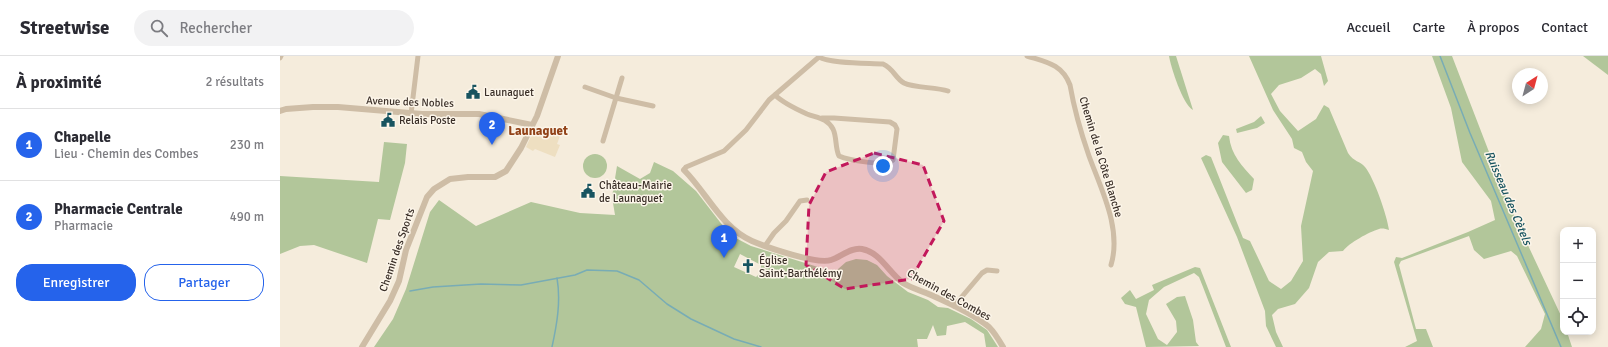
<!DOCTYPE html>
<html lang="fr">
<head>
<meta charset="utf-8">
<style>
  body { margin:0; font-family:Signika,sans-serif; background:#f2f2f3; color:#2b2b33 }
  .controls { position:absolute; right:12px; bottom:12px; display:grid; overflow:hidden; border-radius:8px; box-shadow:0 2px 10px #0003 }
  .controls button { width:36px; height:36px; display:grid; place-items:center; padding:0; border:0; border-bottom:1px solid #e1e1e2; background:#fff; color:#2b2b33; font:20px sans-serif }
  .compass { position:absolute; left:1232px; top:12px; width:36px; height:36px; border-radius:50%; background:#fff; box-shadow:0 2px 10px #0003; rotate:36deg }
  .you { position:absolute; left:603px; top:110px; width:14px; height:14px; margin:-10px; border:3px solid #fff; border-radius:50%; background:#1a73e8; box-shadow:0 0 0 6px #1a73e833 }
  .badge { display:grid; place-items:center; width:26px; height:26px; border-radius:50%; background:#2563eb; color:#fff; font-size:13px; font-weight:700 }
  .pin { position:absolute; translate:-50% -33px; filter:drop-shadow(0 1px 2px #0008) }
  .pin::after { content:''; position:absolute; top:21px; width:14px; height:12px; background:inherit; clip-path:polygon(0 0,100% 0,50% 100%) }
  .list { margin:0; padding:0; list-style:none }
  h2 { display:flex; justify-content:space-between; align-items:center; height:52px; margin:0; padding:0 16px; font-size:17px }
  h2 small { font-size:13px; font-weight:400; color:#7c7c81 }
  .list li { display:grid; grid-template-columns:26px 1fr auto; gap:12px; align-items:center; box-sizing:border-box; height:72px; padding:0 16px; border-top:1px solid #e1e1e2 }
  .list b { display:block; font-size:15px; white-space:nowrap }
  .list p { margin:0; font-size:13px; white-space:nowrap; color:#7c7c81 }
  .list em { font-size:13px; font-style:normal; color:#7c7c81 }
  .actions { display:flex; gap:8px; padding:12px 16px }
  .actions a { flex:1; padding:9px 0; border:1px solid #2563eb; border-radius:16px; text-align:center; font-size:14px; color:#2563eb }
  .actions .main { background:#2563eb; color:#fff }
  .icon { flex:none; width:22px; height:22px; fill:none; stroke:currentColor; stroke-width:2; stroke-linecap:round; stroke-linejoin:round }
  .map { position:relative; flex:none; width:1328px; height:291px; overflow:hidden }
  header { display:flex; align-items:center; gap:24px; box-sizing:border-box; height:56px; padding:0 20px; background:#fff; border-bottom:1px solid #e1e1e2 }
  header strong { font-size:19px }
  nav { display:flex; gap:22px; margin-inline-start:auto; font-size:14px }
  .search { width:280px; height:36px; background:#f2f2f3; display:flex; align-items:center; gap:10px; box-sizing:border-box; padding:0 14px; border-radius:22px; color:#7c7c81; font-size:15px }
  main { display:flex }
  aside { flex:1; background:#fff }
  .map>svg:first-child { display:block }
</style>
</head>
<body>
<header>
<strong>Streetwise</strong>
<div class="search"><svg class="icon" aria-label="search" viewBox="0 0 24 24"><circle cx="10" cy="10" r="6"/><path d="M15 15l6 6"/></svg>Rechercher</div>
<nav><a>Accueil</a><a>Carte</a><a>À propos</a><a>Contact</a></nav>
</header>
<main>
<aside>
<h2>À proximité<small>2 résultats</small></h2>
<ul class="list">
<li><span class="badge">1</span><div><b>Chapelle</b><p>Lieu · Chemin des Combes</p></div><em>230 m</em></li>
<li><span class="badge">2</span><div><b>Pharmacie Centrale</b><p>Pharmacie</p></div><em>490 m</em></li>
</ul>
<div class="actions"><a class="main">Enregistrer</a><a>Partager</a></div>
</aside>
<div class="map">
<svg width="1328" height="291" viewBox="0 0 1328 291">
  <rect width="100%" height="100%" fill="#f5ecdc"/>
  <!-- green -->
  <g fill="#b2c69a" fill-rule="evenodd">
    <path d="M889 0H896L913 54C903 49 891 12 889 0Z"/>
    <path d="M969 0H1041L1048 25 1044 30 1041 18 1035 13 1021 22 999 29 991 38 1000 55 1018 75 1036 63 1044 49 1049 52 1068 97C1074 106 1080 105 1085 111 1094 122 1107 159 1109 174 1106 173 1102 172 1099 173 1089 176 1069 187 1063 195L1049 196 1038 206 1029 232 1015 248 998 253 992 259 996 276 1003 291H996L986 270 985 255 957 181 921 102 926 99 931 101 963 182 970 185 989 225 1001 233 1011 225 1023 205 1021 170 1033 115 1026 106 1022 96 1014 92 1012 83 993 54Z"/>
    <polygon points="1152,0 1172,0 1231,153 1283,264 1283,276 1287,276 1292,291 1245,291 1261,273 1265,258 1237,200 1231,195 1204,203 1194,194 1189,180 1121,205 1119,209 1136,273 1146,273 1153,291 1125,291 1137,285 1114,206 1116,201 1122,202 1188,176 1215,164 1211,145 1182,106 1171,52"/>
    <polygon points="1303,0 1328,0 1328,19"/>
    <polygon points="981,60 985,67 977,72 957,77 956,73 974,66"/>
    <path d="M943 79 949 80C951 99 962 110 974 123L972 134 966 137 942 106 938 87Z"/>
    <polygon points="104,86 127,88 125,107 110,164 98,163 87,207 34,189 20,190 0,198 0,120 99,126"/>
    <circle cx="315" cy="110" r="12"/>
    <path d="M374 106 393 115 416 135 450 179 471 190 541 212 549 221 566 206 576 203 587 204 597 209 607 220 628 236 648 244 658 251 668 252 691 263 707 274 718 291H706L704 278 685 266 667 270 666 279 657 280 653 269 647 283H637L638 291H94L113 263 126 233 150 156 159 144 196 170 251 146 300 157 335 159 332 141 337 110 360 123 370 117ZM460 198 481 209V216L476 221 454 211Z"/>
    <polygon points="915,211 920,212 951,291 946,291 923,231 919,221 914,217 884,231 869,244 866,258 878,283 887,289 897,276 896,265 886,248 897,241 905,240 913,264 916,286 919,290 866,291 856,251 845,248 841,242 850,234 856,243 874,234 872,229"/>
  </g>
  <!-- plaza -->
  <polygon fill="#eedfc1" points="258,72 281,77 277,88 280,89 275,101 255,93 253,95 246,91 253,76 255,73"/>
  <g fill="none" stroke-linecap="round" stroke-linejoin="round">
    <!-- stream -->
    <g stroke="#78acb5" stroke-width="1.5">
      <polyline points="1160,0 1190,77 1281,291"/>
      <polyline points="130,235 153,231 201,228 241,229 295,219 307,214 337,215 359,224 387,248 411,263 454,283 481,291"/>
      <path d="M272 291C277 268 281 245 277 222"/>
    </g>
    <!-- minor -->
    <g stroke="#cebda6" stroke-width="5">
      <path d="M747 0C766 6 782 8 790 29 794 52 801 77 809 100 821 133 842 173 831 209"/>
      <path d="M539 1C550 8 588 7 603 8 614 13 615 22 624 27 634 32 656 31 668 35"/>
      <polyline points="0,2 1,0"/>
      <polyline points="305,31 336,42 373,50"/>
      <path d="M495 39C503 47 516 53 527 58 537 62 547 62 553 73 557 81 555 92 559 100 568 104 606 111 613 104L617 73 615 69 610 66 554 62H542"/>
      <polyline points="131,58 138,0"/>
      <polyline points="323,85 342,22"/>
      <polyline points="404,114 406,111 444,95 466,74 489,44 540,0"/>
      <polyline points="485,190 494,177 506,165 520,145 527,144"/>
      <polyline points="674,250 702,217 707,214 717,215"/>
    </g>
    <!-- tertiary -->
    <g stroke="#cebda6" stroke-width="6">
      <polyline points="0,55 6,53 33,51 58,51 142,58 199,58 252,69"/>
      <path d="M404 114C427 137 441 171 472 185 486 191 538 209 551 204 561 201 571 191 582 193 600 196 609 217 623 227 631 232 642 235 651 239 667 246 696 260 709 271 715 277 719 284 723 291"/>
      <polyline points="82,291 110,245 119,225 126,194 147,141 154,133 170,123 188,121 215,121 226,115 241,92 257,60 278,0"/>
    </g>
  </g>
  <!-- marked area -->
  <path fill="#c2185b" fill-opacity="0.2" stroke="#c2185b" stroke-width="3" stroke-dasharray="8 5" stroke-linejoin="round" d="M594 97 643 109 664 165 631 223 565 233 526 209 529 149 546 116Z"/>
  <!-- icons -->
  <defs>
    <symbol id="civic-bare" viewBox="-9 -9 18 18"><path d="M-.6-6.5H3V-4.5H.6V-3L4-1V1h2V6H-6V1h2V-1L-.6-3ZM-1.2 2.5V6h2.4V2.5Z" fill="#185460" stroke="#fcf5e9" stroke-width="2.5" paint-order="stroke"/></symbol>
    <symbol id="church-bare" viewBox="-9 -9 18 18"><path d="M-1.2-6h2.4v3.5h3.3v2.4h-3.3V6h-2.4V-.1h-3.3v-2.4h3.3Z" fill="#185460" stroke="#fcf5e9" stroke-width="2.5" paint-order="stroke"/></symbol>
  </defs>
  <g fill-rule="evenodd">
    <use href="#civic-bare" x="183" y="26" width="20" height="20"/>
    <use href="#civic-bare" x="98" y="54" width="20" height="20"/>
    <use href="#civic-bare" x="298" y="125" width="20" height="20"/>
    <use href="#church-bare" x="458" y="200" width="20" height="20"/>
  </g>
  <g text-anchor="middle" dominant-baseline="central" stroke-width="3" stroke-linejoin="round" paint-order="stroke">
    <!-- poi labels -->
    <g font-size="11" fill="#3a2f28" stroke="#fcf5e9" text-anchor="start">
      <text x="204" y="36">Launaguet</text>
      <text x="119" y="64">Relais Poste</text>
      <text x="319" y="129">Château-Mairie<tspan x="319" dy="13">de Launaguet</tspan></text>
      <text x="479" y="204">Église<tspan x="479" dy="13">Saint-Barthélémy</tspan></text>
    </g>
    <!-- street labels -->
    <g font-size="11" fill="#3a2f28" stroke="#fcf5e9">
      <text transform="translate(130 46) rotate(2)">Avenue des Nobles</text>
      <text transform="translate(821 101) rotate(73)">Chemin de la Côte Blanche</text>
      <text transform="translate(117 194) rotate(-71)">Chemin des Sports</text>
      <text transform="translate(669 239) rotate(29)">Chemin des Combes</text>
    </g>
    <!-- water labels -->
    <g font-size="12" font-style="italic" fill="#185460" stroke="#fcf5e9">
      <text transform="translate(1228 142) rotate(67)">Ruisseau des Cètels</text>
    </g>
    <!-- quarter labels -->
    <g font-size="13" font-weight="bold" fill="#914218" stroke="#fcf5e9">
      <text x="258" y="75">Launaguet</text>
    </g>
  </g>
</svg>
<div class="controls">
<button>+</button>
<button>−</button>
<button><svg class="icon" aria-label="locate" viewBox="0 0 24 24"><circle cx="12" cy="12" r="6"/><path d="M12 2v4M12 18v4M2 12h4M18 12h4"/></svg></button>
</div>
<svg class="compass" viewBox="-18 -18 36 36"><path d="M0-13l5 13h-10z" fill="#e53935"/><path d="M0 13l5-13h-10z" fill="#7c7c81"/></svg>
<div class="you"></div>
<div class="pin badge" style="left:444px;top:202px">1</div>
<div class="pin badge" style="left:212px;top:89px">2</div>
</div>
</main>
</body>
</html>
